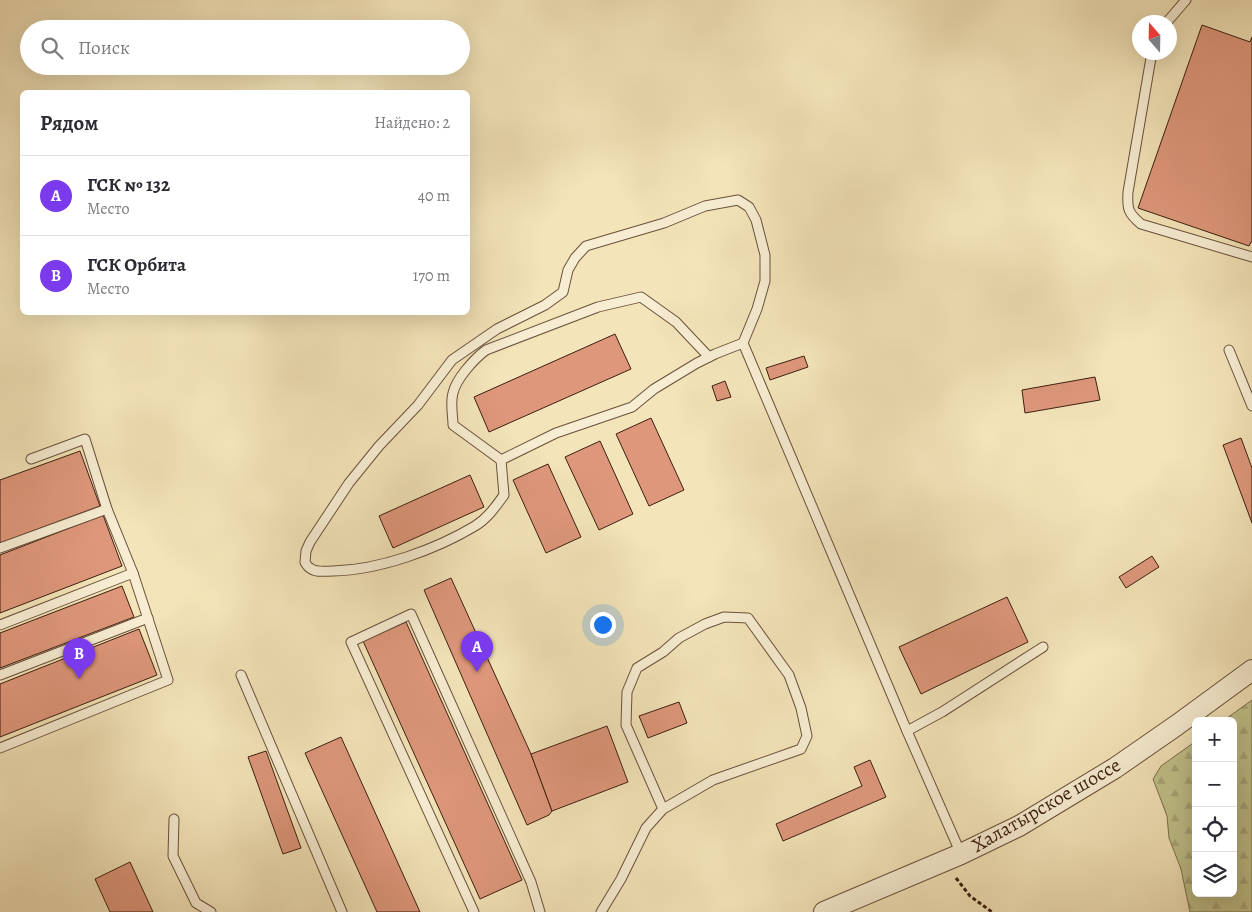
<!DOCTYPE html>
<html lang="ru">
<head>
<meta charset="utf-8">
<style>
  body { margin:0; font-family:Alegreya,serif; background:#f7f7f7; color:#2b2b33 }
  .controls { position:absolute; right:15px; bottom:15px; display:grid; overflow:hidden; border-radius:8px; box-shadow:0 5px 20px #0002 }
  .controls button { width:45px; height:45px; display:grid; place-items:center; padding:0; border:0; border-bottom:1px solid #e1e1e2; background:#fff; color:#2b2b33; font:25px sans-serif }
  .compass { position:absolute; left:1132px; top:15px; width:45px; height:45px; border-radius:50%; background:#fff; box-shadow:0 5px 20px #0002; rotate:340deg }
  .you { position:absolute; left:602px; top:624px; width:18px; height:18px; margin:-12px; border:4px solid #fff; border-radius:50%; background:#1a73e8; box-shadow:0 0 0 8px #1a73e833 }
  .badge { display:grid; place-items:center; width:32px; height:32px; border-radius:50%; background:#7c3aed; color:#fff; font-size:16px; font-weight:700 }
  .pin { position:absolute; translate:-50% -41px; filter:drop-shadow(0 1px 2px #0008) }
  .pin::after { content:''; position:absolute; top:26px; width:18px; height:15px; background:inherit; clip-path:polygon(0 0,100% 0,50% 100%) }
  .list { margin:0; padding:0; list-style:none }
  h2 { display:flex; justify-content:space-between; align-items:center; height:65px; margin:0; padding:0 20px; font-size:21px }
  h2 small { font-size:16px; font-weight:400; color:#7c7c81 }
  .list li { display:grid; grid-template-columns:32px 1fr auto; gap:15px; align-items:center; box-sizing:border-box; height:80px; padding:0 20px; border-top:1px solid #e1e1e2 }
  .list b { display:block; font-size:19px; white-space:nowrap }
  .list p { margin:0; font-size:16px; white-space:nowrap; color:#7c7c81 }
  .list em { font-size:16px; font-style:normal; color:#7c7c81 }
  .icon { flex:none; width:28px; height:28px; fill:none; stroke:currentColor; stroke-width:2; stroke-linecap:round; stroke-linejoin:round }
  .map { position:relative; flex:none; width:1252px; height:912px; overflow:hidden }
  .search { position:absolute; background:#fff; box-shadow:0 5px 20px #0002; left:20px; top:20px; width:450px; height:55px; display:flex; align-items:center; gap:12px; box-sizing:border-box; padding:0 18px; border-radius:28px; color:#7c7c81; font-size:19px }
  .panel { position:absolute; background:#fff; box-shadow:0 5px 20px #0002; left:20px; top:90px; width:450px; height:225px; border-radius:8px }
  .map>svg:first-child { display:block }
</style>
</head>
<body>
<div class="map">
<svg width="1252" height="912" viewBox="0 0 1252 912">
  <defs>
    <pattern id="forest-firs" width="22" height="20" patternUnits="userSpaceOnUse" patternTransform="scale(1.25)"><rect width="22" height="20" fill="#c1c28b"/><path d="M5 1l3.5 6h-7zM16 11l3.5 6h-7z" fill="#a7a677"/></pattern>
  </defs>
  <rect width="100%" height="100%" fill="#f3e4b9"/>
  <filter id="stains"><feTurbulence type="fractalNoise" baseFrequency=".004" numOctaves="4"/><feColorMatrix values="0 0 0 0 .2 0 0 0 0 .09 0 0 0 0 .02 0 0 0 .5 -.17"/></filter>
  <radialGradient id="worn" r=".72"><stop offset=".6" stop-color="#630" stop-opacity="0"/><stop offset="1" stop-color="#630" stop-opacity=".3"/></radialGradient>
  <!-- forest -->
  <polygon fill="url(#forest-firs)" stroke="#7e704d" points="1252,700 1252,912 1190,912 1181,869 1169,838 1167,816 1153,779 1161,766 1196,741 1196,893 1233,893 1233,721 1223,721"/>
  <!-- building -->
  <g fill="#de977b" stroke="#3c1f0f">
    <polygon points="1202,25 1250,42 1252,37 1252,242 1251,242 1249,246 1138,208"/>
    <polygon points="615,334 631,369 489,432 474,397"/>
    <polygon points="804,356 808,367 770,380 766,368"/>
    <polygon points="1095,377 1100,400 1025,413 1022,390"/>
    <polygon points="725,381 731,397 717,401 712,386"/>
    <polygon points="651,418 684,490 649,506 616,434"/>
    <polygon points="1241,438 1252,468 1252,523 1223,445"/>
    <polygon points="600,441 633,514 599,530 565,457"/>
    <polygon points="80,451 100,506 0,543 0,480"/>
    <polygon points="548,464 581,537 546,553 513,480"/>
    <polygon points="470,475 484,507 393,548 379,516"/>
    <polygon points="103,515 122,566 0,613 0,555"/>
    <polygon points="1152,556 1159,567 1126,588 1119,577"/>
    <polygon points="451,578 531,754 552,811 549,815 527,825 424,590"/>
    <polygon points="122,586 134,617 0,668 0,633"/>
    <polygon points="1007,597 1028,642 921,694 899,647"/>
    <polygon points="406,622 522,880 480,899 363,641"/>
    <polygon points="139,629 157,675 0,737 0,684"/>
    <polygon points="679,702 687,723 648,738 639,716"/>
    <polygon points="607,726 628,782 552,811 531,754"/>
    <polygon points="341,737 420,912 377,912 305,753"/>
    <polygon points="266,751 301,848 283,854 248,757"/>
    <polygon points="870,760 886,797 783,841 776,824 862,786 854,767"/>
    <polygon points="130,862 153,912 110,912 95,879"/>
  </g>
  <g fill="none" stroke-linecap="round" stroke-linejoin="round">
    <defs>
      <g id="service">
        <polyline points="1167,22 1186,0"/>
        <path d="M1152 52 1128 192C1127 209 1128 213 1141 224L1252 257"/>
        <path d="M743 343 715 354 697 363 654 389 632 407 556 433 501 460 504 495C496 506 488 518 475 526 435 550 379 570 333 571 325 571 316 573 310 568 308 567 306 564 305 562L306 551 310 542 349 483 379 446 418 405 452 360 497 329 545 305 563 292 568 270 575 258 586 246 664 223 705 206 738 200 749 207 756 220 765 255V281L757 309 743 343 907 731 961 854"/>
        <polyline points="1229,350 1252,406"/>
        <polyline points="31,459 85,439 107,509"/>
        <path d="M501 460 453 425C453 416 450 403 453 393 456 379 474 359 486 350L598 307 641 297 676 322 709 357"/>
        <polyline points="0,548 107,509 133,573 168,680 0,748"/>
        <polyline points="0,625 133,573"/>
        <polyline points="0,675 148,618"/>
        <polyline points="241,675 342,912"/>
        <polyline points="907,731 942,712 1043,647"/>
        <polyline points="174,819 173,856 196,903 211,912"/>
        <polyline points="474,912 351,642 411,614 531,882 540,912"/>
        <polyline points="601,912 621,879 646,828 663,809 713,780 801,749 807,736 801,708 789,675 748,618 724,617 705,624 679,638 663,652 637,668 627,692 626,725 663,809"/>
      </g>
      <polyline id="tertiary" points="824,912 961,854 1019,826 1115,768 1177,725 1252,670"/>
    </defs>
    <!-- service casing -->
    <use href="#service" stroke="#6a503a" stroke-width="11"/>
    <!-- tertiary casing -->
    <use href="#tertiary" stroke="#6a503a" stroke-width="22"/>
    <!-- path -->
    <polyline stroke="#3c1f0f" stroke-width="3" stroke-dasharray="4 2.5" stroke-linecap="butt" points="956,878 970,896 992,912"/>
    <!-- service -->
    <use href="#service" stroke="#f7edd2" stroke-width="9"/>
    <!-- tertiary -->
    <use href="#tertiary" stroke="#f7edd2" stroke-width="20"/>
  </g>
  <g text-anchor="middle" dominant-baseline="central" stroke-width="4" stroke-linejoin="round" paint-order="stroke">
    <!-- street labels -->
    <g font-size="20" fill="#3c1f0f" stroke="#f7edd2">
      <text transform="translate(1046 805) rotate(-30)">Халатырское шоссе</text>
    </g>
  </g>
  <rect width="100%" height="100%" filter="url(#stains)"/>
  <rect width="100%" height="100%" fill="url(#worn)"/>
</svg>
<div class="controls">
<button>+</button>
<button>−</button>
<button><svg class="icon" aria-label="locate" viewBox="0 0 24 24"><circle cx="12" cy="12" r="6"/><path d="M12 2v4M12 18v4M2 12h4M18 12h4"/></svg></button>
<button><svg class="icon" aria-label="layers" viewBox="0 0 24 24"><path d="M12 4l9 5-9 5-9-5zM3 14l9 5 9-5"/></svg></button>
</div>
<svg class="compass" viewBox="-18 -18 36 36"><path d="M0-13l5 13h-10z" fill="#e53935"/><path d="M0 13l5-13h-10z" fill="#7c7c81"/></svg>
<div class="you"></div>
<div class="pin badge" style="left:477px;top:672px">A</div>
<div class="pin badge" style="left:79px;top:679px">B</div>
<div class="search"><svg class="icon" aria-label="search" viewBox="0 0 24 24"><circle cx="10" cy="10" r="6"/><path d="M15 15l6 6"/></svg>Поиск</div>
<section class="panel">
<h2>Рядом<small>Найдено: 2</small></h2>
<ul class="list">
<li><span class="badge">A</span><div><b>ГСК № 132</b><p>Место</p></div><em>40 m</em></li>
<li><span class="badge">B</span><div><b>ГСК Орбита</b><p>Место</p></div><em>170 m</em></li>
</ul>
</section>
</div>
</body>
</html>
